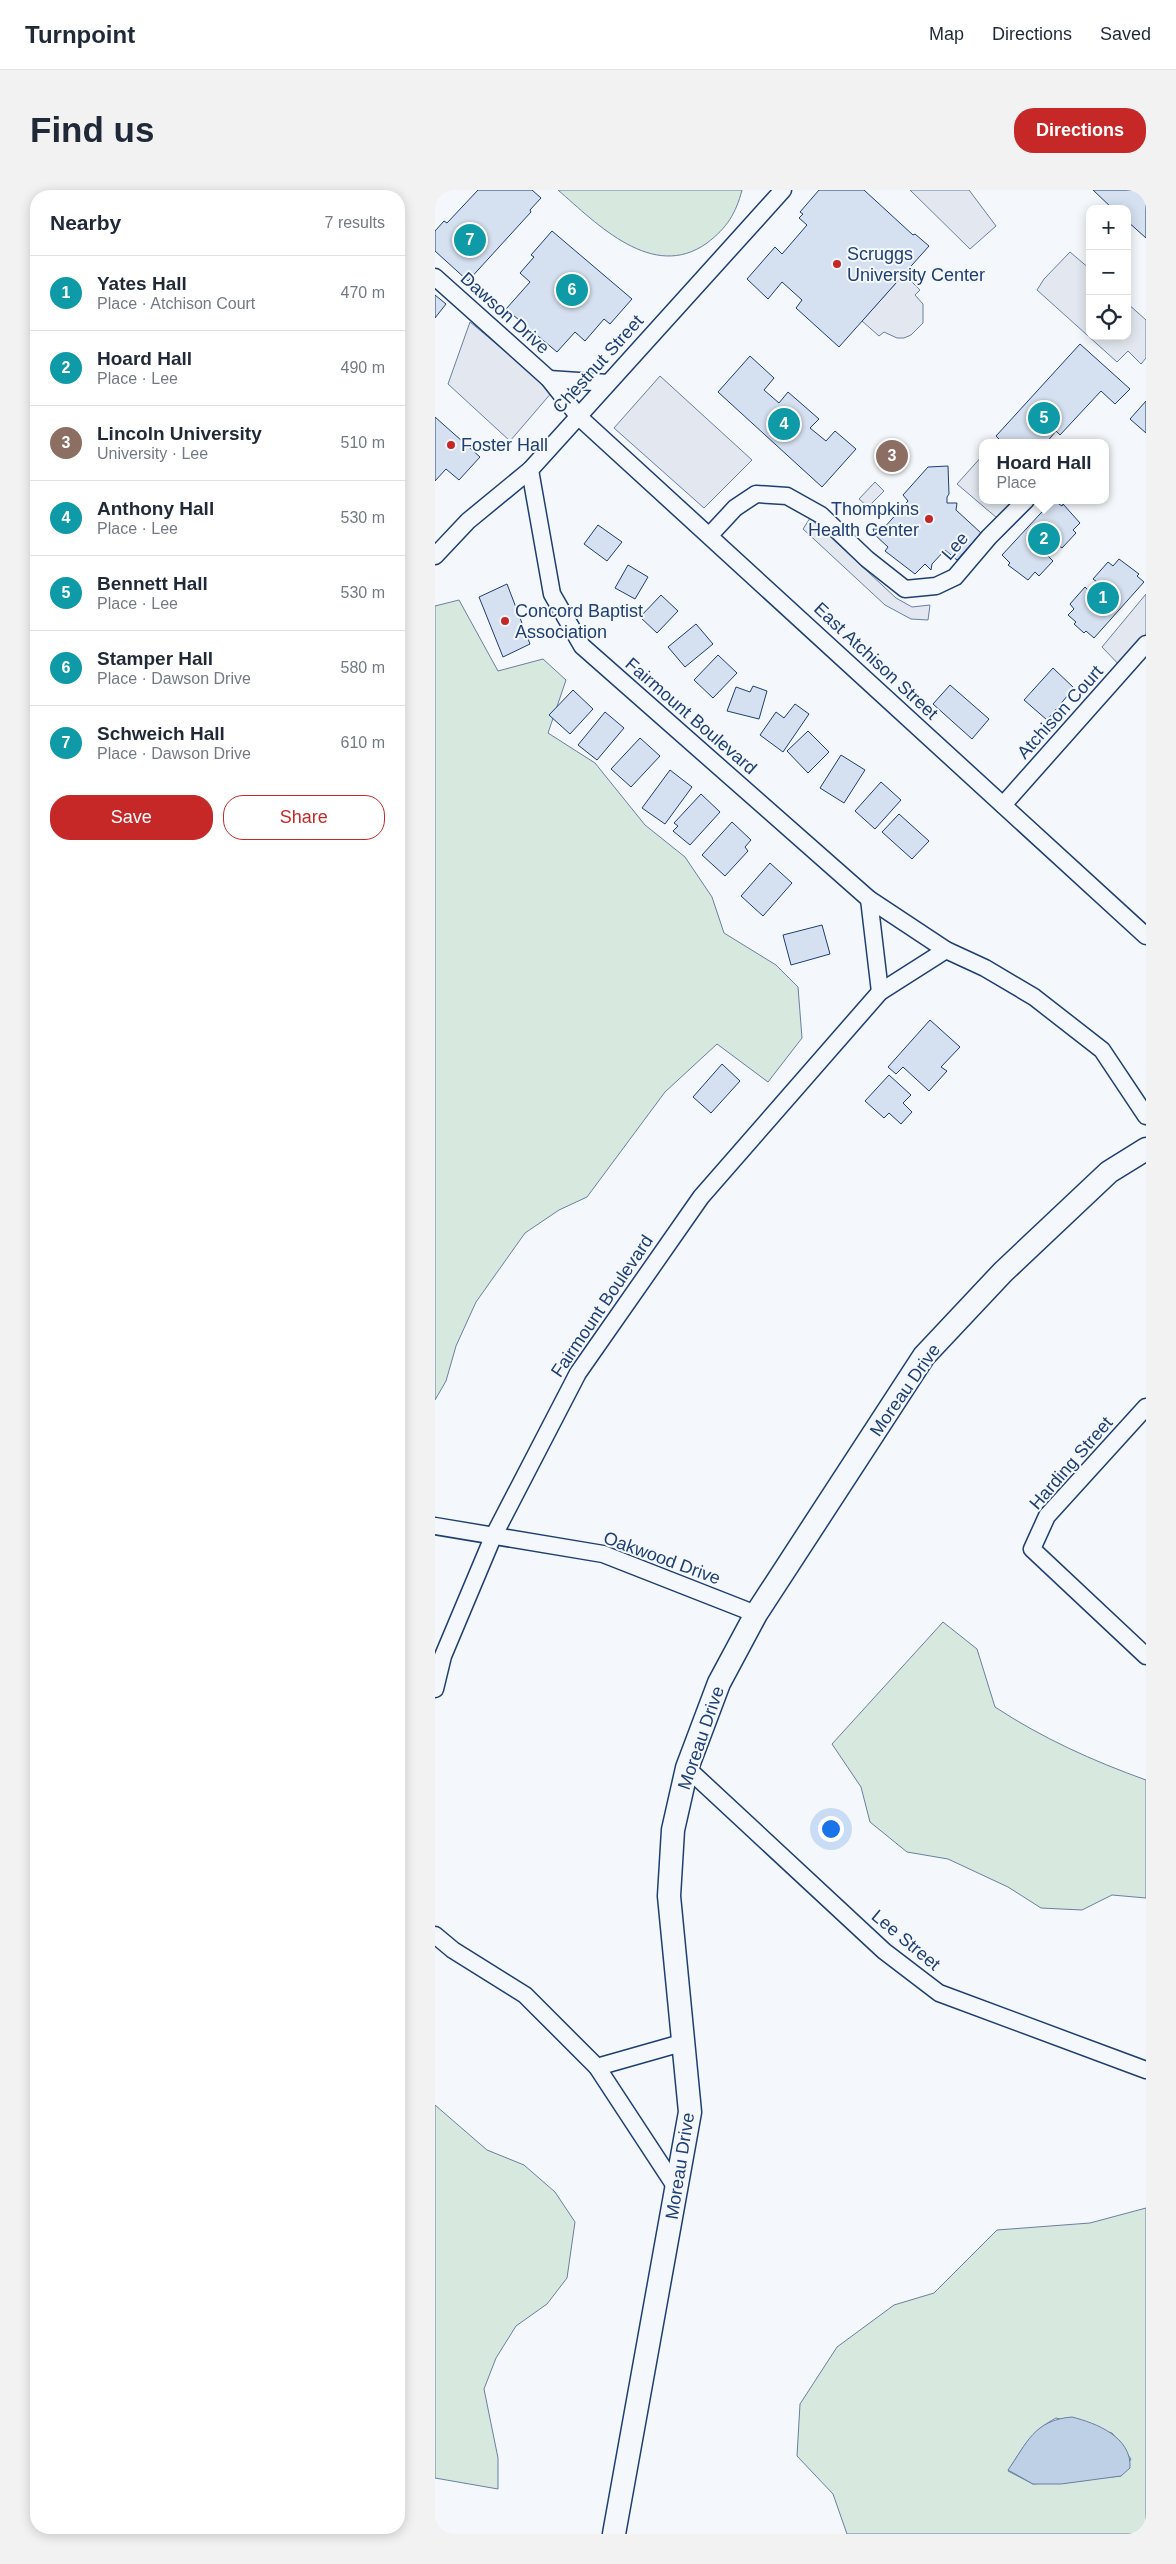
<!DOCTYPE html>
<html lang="en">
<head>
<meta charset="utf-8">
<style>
  body { margin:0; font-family:Arial,sans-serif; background:#f2f2f3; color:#1f2937 }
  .controls { position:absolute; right:15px; top:15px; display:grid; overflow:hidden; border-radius:10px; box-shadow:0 2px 12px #0003 }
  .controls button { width:45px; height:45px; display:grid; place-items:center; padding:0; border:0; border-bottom:1px solid #e0e1e3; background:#fff; color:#1f2937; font:25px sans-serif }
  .you { position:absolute; left:395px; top:1638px; width:18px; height:18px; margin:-12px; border:4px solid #fff; border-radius:50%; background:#1a73e8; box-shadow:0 0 0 8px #1a73e833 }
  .badge { display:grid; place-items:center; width:32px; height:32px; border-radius:50%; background:#c62828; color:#fff; font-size:16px; font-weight:700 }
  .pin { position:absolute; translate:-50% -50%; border:2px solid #fff; box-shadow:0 1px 5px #0006 }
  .popup { position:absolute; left:544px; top:249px; width:130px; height:65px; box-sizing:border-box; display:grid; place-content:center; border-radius:10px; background:#fff; filter:drop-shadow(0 1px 4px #0005); font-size:16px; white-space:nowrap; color:#747a83 }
  .popup b { font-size:19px; color:#1f2937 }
  .popup::after { content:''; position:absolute; left:50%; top:100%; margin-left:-10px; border:10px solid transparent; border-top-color:#fff }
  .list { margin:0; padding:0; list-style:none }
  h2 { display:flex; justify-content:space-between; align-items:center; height:65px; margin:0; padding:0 20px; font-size:21px }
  h2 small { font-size:16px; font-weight:400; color:#747a83 }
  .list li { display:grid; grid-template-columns:32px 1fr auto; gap:15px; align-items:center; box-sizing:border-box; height:75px; padding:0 20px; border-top:1px solid #e0e1e3 }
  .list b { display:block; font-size:19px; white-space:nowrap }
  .list p { margin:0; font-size:16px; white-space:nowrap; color:#747a83 }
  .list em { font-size:16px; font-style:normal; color:#747a83 }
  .actions { display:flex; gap:10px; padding:15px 20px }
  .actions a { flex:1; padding:11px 0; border:1px solid #c62828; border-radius:20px; text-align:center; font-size:18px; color:#c62828 }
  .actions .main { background:#c62828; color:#fff }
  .icon { flex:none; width:28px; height:28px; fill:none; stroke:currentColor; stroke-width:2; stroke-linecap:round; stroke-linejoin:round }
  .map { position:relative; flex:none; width:711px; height:2344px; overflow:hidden; border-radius:20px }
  header { display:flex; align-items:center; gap:30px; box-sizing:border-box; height:70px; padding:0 25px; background:#fff; border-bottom:1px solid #e0e1e3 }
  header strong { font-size:24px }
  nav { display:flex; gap:28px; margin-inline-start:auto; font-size:18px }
  .intro { display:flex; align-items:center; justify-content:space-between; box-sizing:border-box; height:120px; padding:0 30px }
  h1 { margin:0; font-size:35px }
  .button { padding:12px 22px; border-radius:20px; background:#c62828; color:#fff; font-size:18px; font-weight:700 }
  main { display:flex; gap:30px; padding:0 30px }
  aside { flex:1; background:#fff; border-radius:20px; box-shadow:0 2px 12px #0003 }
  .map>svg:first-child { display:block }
</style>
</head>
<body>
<header>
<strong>Turnpoint</strong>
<nav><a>Map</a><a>Directions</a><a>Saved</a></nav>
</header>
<div class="intro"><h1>Find us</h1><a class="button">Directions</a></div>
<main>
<aside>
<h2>Nearby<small>7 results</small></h2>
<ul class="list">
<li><span class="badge" style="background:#0f9aa8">1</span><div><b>Yates Hall</b><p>Place · Atchison Court</p></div><em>470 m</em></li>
<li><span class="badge" style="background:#0f9aa8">2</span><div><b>Hoard Hall</b><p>Place · Lee</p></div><em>490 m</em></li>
<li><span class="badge" style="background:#8d6e63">3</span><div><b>Lincoln University</b><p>University · Lee</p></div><em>510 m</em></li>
<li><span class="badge" style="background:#0f9aa8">4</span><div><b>Anthony Hall</b><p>Place · Lee</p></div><em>530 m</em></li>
<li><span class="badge" style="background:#0f9aa8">5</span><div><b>Bennett Hall</b><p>Place · Lee</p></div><em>530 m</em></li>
<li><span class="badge" style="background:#0f9aa8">6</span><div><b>Stamper Hall</b><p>Place · Dawson Drive</p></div><em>580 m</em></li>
<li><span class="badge" style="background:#0f9aa8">7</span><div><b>Schweich Hall</b><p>Place · Dawson Drive</p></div><em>610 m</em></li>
</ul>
<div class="actions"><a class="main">Save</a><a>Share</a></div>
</aside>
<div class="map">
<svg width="711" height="2344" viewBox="0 0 711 2344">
  <rect width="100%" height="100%" fill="#f4f7fb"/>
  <!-- green -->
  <g fill="#d7e8df" stroke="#687fa3" fill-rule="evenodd">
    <path d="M123 0H307C301 23 292 38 272 53 218 92 162 34 123 0Z"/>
    <polygon points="24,410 63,481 108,469 131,490 113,543 160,573 210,635 250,667 277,707 289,743 341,775 363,797 367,848 333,892 282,854 230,902 152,1007 124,1020 90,1043 41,1112 21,1156 11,1191 0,1210 0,416"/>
    <path d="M508 1432 542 1459 560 1517C607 1548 658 1571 711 1590V1708L677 1705 647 1720 606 1718 573 1697 513 1669 472 1662 435 1632 426 1597 397 1554Z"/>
    <polygon points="0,1915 52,1960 89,1975 120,2002 140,2032 132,2088 112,2114 81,2136 61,2168 49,2199 63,2268 63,2299 0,2288"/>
    <path d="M711 2018V2344H412L398 2304 362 2266 365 2214 402 2157 459 2115 499 2103 562 2040 655 2033ZM621 2228 677 2243 696 2269 686 2286 598 2294 573 2281C588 2258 595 2242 621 2228Z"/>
  </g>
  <!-- parking -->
  <g fill="#e3e8f0" stroke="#687fa3">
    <polygon points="475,0 534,0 561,36 535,59"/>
    <polygon points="635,62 655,79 655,146 692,146 692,113 711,130 711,168 706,174 693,161 682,172 602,100 609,89"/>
    <polygon points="469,84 485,100 480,105 488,114 488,133 476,145 469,148 462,148 449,142 444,146 427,131"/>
    <polygon points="35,132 118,201 75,251 13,194"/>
    <polygon points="225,186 317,270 269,318 179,238"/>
    <polygon points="548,265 548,310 578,310 562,328 522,294"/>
    <polygon points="440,292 449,301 433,317 424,309"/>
    <polygon points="375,328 461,408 477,417 495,415 493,430 476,429 450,415 368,339"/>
    <polygon points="711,404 711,454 689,480 667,457"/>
  </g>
  <!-- water -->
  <path fill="#bed0e5" stroke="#687fa3" d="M637 2227C661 2233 697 2247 695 2278L686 2286 626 2294H598L573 2280C592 2253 599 2230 637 2227Z"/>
  <!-- building -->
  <g fill="#d5e0f0" stroke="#1d3f73">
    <polygon points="43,0 97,0 106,8 95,20 96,22 33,91 0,61 0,41 9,31 12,33"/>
    <polygon points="384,0 429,0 478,45 480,44 494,56 404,157 361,118 367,110 347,92 333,109 312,89 340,57 347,64 372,35 364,28 368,24 365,22"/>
    <polygon points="658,0 711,0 711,48 692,31 692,19 678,19"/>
    <polygon points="117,41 197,109 175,134 169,129 150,151 140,142 122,162 103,146 101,148 89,138 91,136 71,119 95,92 85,83 99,67 96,65"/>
    <polygon points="0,105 11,114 0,128"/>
    <polygon points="645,154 695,199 680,214 666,201 625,245 621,241 611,253 568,253 561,246"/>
    <polygon points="315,166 339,188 329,200 344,213 353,202 384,229 375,238 391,251 400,241 421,259 387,297 283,202"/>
    <polygon points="711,211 711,243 695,229"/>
    <polygon points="0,227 45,267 24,290 11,279 0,291"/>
    <polygon points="513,276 514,304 512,307 512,313 522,313 521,320 546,343 522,370 510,360 497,374 496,380 490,374 480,384 450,361 453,357 440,345 438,339 448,339 473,311 468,305 493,277"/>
    <polygon points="618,310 627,316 628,314 645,333 638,340 641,343 627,358 623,355 613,366 618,371 604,386 600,382 593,390 573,375 575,373 567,365"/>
    <polygon points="163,335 187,352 172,371 149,354"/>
    <polygon points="684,369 704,384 702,386 709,392 659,448 651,441 649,443 639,434 641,432 633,425 639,419 635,414 650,397 654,401 662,392 658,389 673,372 678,376"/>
    <polygon points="193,375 213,387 200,409 180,398"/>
    <polygon points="72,394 95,454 68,467 44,407"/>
    <polygon points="226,405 243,421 222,443 205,427"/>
    <polygon points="261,434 278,454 250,477 233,457"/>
    <polygon points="283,465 302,483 278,508 259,490"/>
    <polygon points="618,478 639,498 612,530 589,510"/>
    <polygon points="515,495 554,529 537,549 498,514"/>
    <polygon points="318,496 332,501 324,529 292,521 301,497 315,502"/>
    <polygon points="138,500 158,519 135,544 114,525"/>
    <polygon points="360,514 374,524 348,562 325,545 341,522 349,528"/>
    <polygon points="170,522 189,538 162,570 143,555"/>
    <polygon points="373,541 394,562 373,583 352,561"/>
    <polygon points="205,548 225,566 196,597 176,579"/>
    <polygon points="406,565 430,580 409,613 385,598"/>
    <polygon points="235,580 257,597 230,634 207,618"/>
    <polygon points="446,592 466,610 440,639 420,621"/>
    <polygon points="266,604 285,622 255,655 238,641 243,636 239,633"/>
    <polygon points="464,624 494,651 477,669 447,642"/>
    <polygon points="297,632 316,650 310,657 313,661 290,686 267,665"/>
    <polygon points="335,673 357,693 328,726 306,706"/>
    <polygon points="387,735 395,764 356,775 348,745"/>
    <polygon points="495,830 525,857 506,877 512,881 494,901 468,877 461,884 453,877"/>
    <polygon points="287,874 305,891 276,923 258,907"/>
    <polygon points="454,885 476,905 468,913 477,922 466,934 454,923 449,928 430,911"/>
  </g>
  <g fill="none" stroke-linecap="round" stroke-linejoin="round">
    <defs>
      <g id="street">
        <polyline points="0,87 114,189 144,227 711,746"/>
        <polyline points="114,189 173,193"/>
        <polyline points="95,280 117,404 147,456 434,709 511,760 550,778 599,807 667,860 711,926"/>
        <polyline points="275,345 300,318 321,304 352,306 386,325 432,369 470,399 501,396 520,387 554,347 591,310"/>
        <polyline points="0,366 33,331 95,280 348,0"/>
        <polyline points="568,615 711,454"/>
        <polyline points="434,709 445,802"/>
        <polyline points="711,1217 612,1326 597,1359 711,1466"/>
        <polyline points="0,1336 168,1364 321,1424"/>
        <polyline points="0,1499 8,1466 58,1347 143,1183 266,1007 445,802 511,760"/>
        <polyline points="252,1578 449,1761 504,1803 711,1880"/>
        <polyline points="0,1745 18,1760 90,1805 162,1877 242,1999"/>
        <polyline points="162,1877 250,1852"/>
      </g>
      <polyline id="secondary" points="179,2344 255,1922 234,1706 238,1640 252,1578 284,1493 321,1424 489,1166 568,1082 674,982 711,959"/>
    </defs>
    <!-- street casing -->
    <use href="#street" stroke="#1d3f73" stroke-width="19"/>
    <!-- secondary casing -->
    <use href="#secondary" stroke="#1d3f73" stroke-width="25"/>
    <!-- street -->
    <use href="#street" stroke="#f4f7fb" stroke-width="16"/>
    <!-- secondary -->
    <use href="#secondary" stroke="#f4f7fb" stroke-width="22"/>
  </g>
  <!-- markers -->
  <g fill="#c62828" stroke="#f4f7fb" stroke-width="2">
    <circle cx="402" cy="74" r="5"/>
    <circle cx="16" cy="255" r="5"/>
    <circle cx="494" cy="329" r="5"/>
    <circle cx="70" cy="431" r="5"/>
  </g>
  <g text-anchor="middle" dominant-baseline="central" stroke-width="4" stroke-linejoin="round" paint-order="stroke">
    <!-- poi labels -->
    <g font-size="18" fill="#1d3f73" stroke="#f4f7fb" text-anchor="start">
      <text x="412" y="64">Scruggs<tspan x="412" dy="21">University Center</tspan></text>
      <text x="26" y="255">Foster Hall</text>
      <text x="484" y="319" text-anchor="end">Thompkins<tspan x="484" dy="21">Health Center</tspan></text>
      <text x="80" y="421">Concord Baptist<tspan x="80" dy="21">Association</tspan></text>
    </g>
    <!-- street labels -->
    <g font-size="18" fill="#1d3f73" stroke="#f4f7fb">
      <text transform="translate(70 123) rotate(42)">Dawson Drive</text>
      <text transform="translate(163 174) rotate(-48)">Chestnut Street</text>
      <text transform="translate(520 356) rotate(-49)">Lee</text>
      <text transform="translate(441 471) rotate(43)">East Atchison Street</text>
      <text transform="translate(625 522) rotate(-48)">Atchison Court</text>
      <text transform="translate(256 526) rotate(41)">Fairmount Boulevard</text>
      <text transform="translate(167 1116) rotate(-56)">Fairmount Boulevard</text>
      <text transform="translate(470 1200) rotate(-55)">Moreau Drive</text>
      <text transform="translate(636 1273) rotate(-49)">Harding Street</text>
      <text transform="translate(227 1368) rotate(20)">Oakwood Drive</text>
      <text transform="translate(266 1548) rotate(-71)">Moreau Drive</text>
      <text transform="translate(471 1750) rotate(40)">Lee Street</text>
      <text transform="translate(245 1976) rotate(-81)">Moreau Drive</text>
    </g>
  </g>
</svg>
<div class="controls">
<button>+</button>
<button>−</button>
<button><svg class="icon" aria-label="locate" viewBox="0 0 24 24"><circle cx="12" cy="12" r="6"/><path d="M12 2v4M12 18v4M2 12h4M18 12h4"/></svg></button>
</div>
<div class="you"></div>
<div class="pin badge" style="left:668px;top:408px;background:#0f9aa8">1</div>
<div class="pin badge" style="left:609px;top:349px;background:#0f9aa8">2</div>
<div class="popup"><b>Hoard Hall</b>Place</div>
<div class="pin badge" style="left:457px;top:266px;background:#8d6e63">3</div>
<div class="pin badge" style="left:349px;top:234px;background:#0f9aa8">4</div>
<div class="pin badge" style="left:609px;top:228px;background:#0f9aa8">5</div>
<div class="pin badge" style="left:137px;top:100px;background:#0f9aa8">6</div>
<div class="pin badge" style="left:35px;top:50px;background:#0f9aa8">7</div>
</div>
</main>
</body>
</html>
